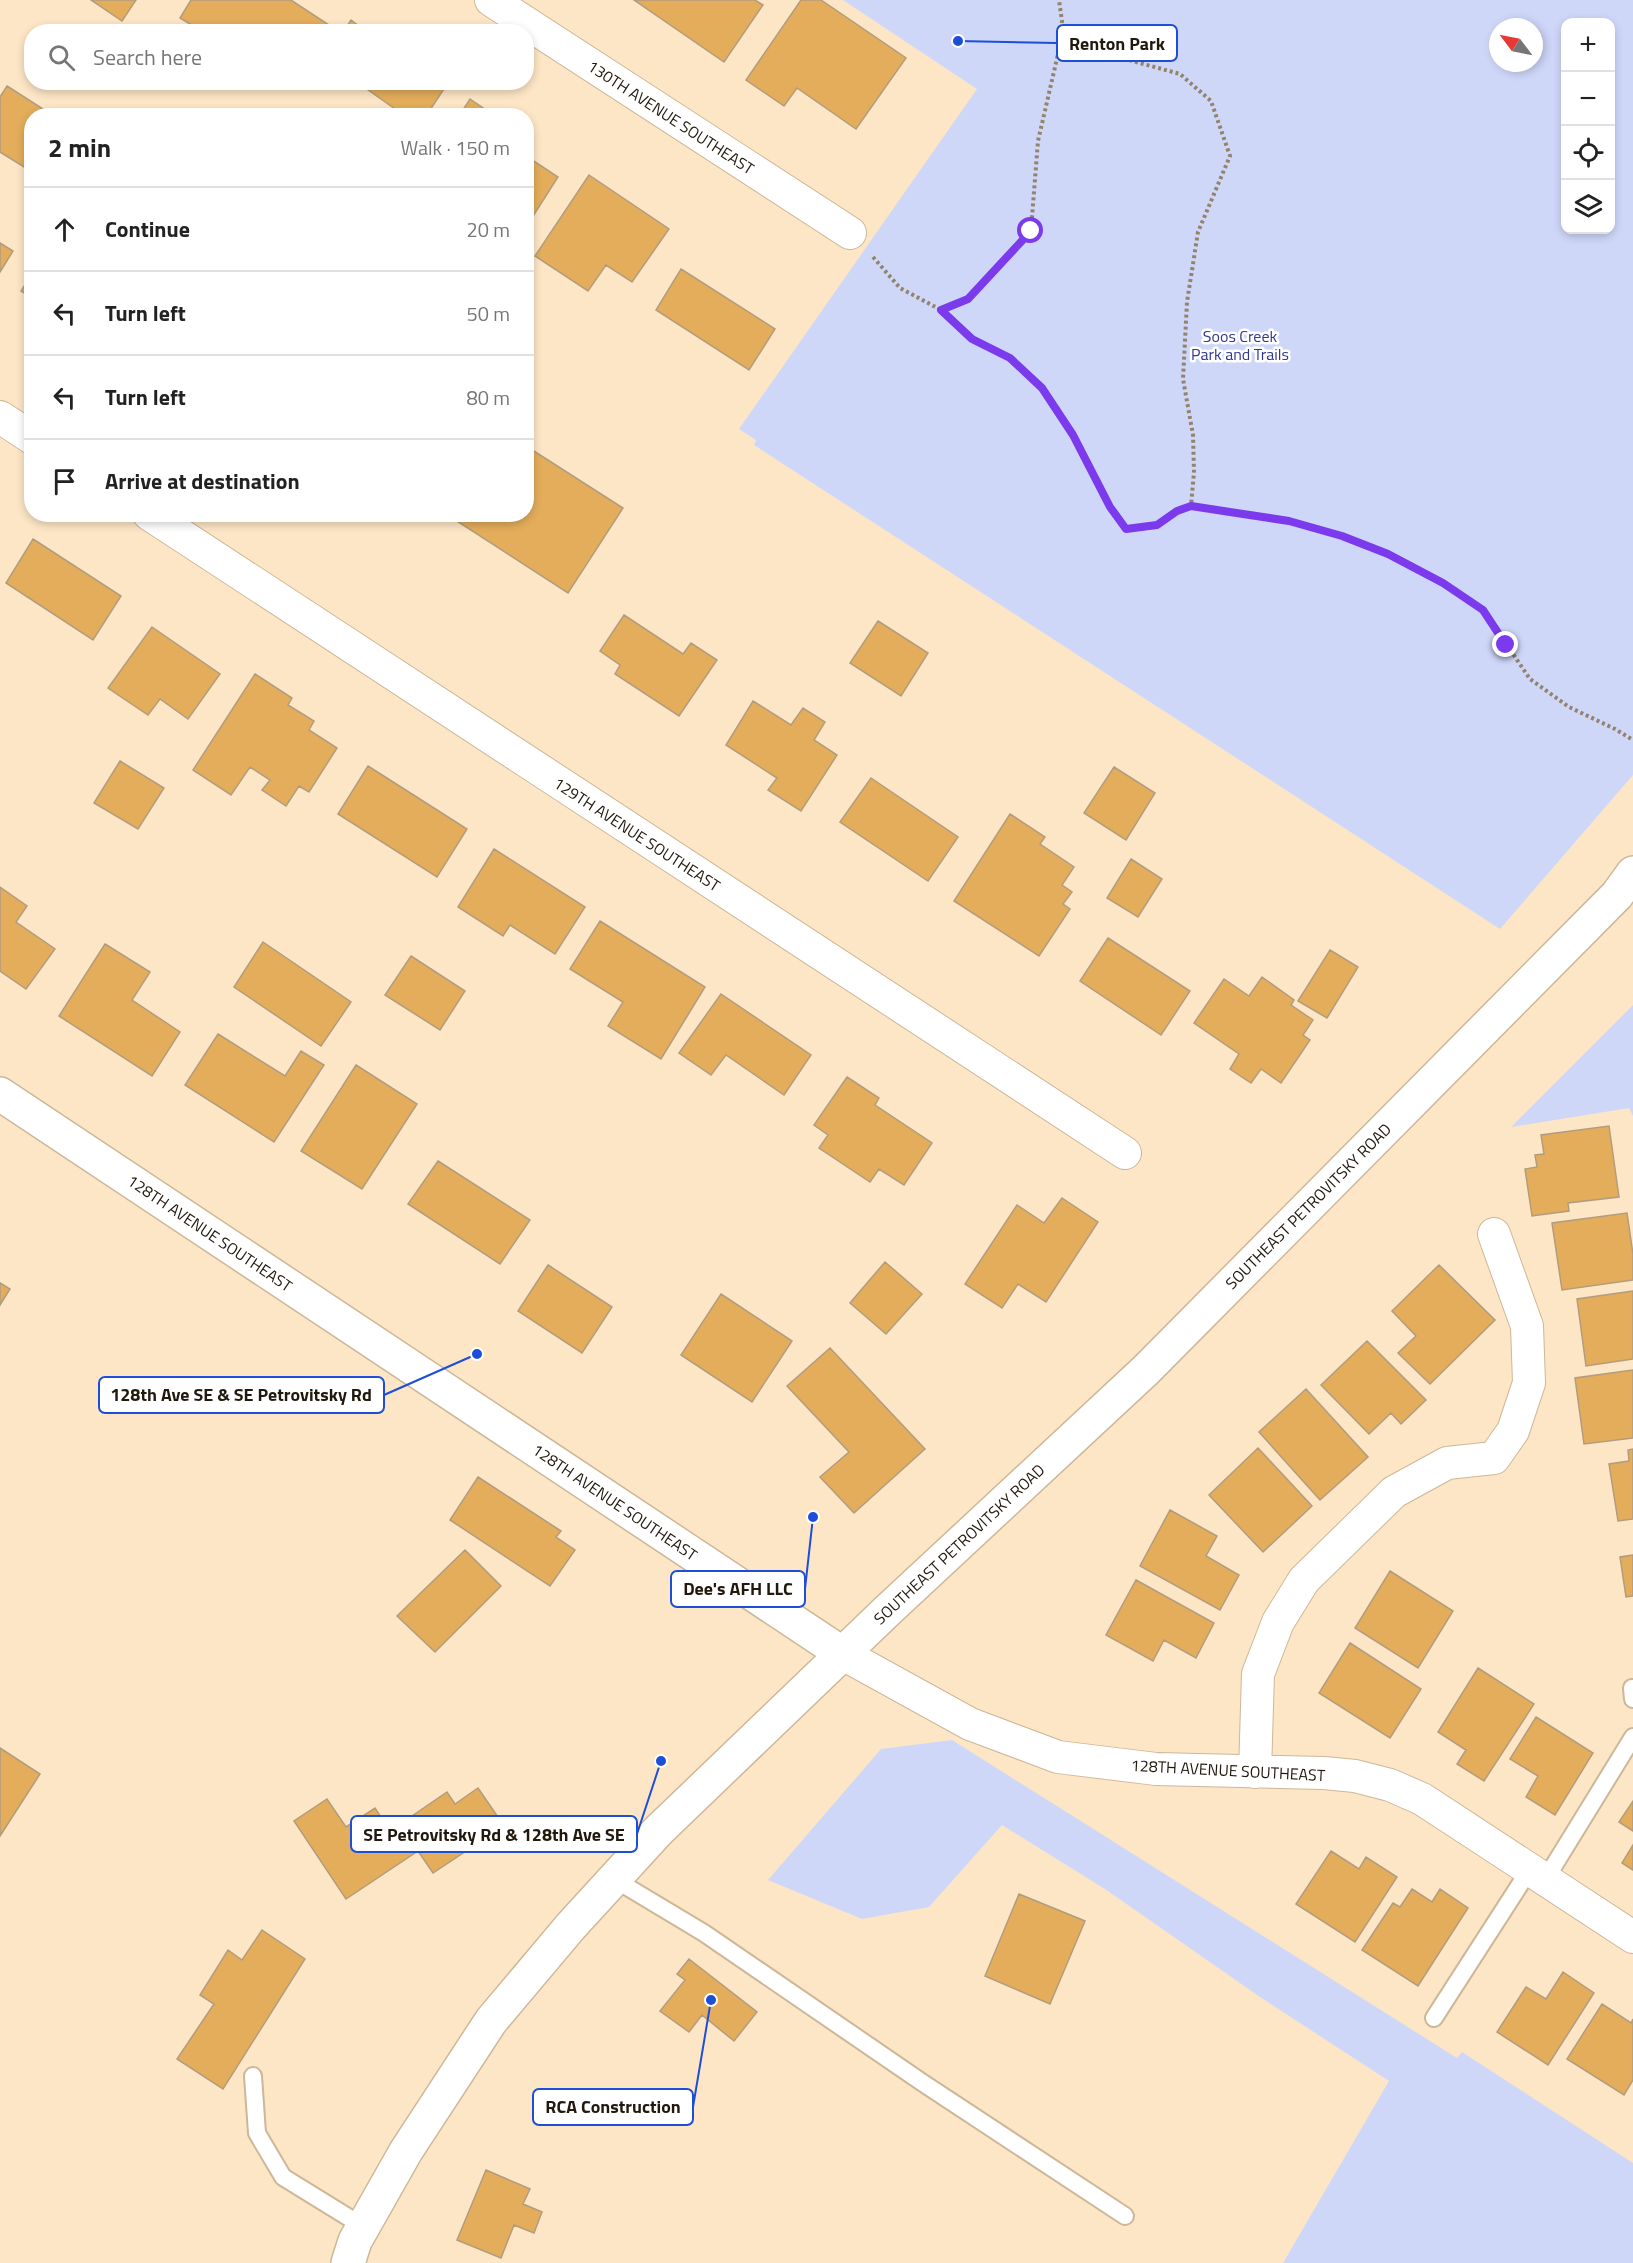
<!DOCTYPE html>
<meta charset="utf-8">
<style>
body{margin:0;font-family:"Titillium Web",sans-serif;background:#f2f2f2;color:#222}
.controls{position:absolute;right:18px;top:18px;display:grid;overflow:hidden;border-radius:12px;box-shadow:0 3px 9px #0003}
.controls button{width:54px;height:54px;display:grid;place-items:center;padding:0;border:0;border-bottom:2px solid #e0e0e0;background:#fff;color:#222;font:30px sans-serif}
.compass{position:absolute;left:1489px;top:18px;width:54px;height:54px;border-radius:50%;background:#fff;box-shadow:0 3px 9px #0003;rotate:302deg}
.stop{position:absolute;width:18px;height:18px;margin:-14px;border:4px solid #7c3aed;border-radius:50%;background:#fff}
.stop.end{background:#7c3aed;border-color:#fff;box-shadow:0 2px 6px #0008}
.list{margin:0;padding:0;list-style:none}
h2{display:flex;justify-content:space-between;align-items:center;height:78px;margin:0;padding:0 24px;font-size:26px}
h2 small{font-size:20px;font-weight:400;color:#767676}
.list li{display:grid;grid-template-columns:39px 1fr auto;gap:18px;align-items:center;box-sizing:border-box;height:84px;padding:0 24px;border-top:2px solid #e0e0e0}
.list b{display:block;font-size:22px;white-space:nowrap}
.list em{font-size:20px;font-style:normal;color:#767676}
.icon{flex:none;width:33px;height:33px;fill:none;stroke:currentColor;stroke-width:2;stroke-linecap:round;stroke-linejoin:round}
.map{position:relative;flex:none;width:1633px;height:2263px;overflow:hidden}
.search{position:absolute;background:#fff;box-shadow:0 3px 9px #0003;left:24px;top:24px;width:510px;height:66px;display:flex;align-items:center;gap:15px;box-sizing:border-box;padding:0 21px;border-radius:24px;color:#767676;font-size:22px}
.panel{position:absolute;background:#fff;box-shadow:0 3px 9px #0003;left:24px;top:108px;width:510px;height:414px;border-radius:24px}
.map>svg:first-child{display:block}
</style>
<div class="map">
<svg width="1633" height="2263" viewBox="0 0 1633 2263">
<rect width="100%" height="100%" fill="#fde6c6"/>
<path fill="#cfd7f9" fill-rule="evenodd" d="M843,0H1633V775L1500,929L754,445L756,440L739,429L977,89ZM1610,22V230H1566V22ZM1498,27H1534V63H1498Z
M1633,1005V1116L1629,1108L1511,1127Z
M952,1740L1457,2058L1462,2052L1633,2163V2263H1283L1389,2081L1260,1997L1105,1889L1002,1825L929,1907L862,1919L768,1880L881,1749Z"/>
<path fill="#e4ad5b" stroke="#b29c7e" stroke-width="1.5" d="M91,0H136L122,21Z
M191,0H291L332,27L329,32H203L180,18Z
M634,0H755L763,5L724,62Z
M801,0H821L906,58L856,129L797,88L784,106L746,80Z
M351,20L367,32H343Z
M357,82H441L446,86L426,116H405Z
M7,86L54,116H32V172L0,152V97Z
M470,99L495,116H459Z
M526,156L558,177L530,221L526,218Z
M589,175L669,229L632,282L606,265L588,291L535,256Z
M0,243L13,251L0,272Z
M681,269L775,329L749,370L656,310Z
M32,274V298L21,291Z
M526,446L623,508L568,593L446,514H526Z
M33,539L121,596L93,640L6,583Z
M624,615L683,654L691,643L717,660L679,716L615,674L620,665L600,651Z
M878,621L928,653L901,696L850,663Z
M152,627L220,674L188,719L160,699L148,715L108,688Z
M255,674L292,698L288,705L314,721L309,730L337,748L309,792L299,786L286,806L262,790L270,780L250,767L231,795L193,770Z
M753,701L791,725L803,708L825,722L814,740L837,755L801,811L768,790L777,778L726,745Z
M120,761L164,788L138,829L94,803Z
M368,766L467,829L437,877L338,814Z
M1114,767L1155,793L1126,840L1084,813Z
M871,778L958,837L928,881L840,822Z
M1010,814L1045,837L1040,844L1074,867L1062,885L1072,892L1063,904L1070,909L1039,956L954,901Z
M494,849L585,907L555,954L510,925L503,936L458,907Z
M1131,859L1162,879L1138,917L1107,898Z
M0,887L27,906L16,922L55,949L26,989L0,971Z
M600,921L705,987L661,1059L608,1026L623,1002L570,969Z
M1108,938L1190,991L1161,1035L1080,981Z
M263,942L351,1002L321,1046L234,987Z
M105,944L150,972L132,1000L180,1032L152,1076L59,1016Z
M1330,950L1358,967L1327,1018L1298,1001Z
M411,956L465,991L440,1030L385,995Z
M1262,977L1294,1000L1291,1005L1313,1020L1303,1035L1310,1040L1281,1083L1261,1069L1251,1083L1230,1069L1239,1054L1194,1023L1224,979L1249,996Z
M721,994L811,1055L784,1095L726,1055L711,1075L679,1053Z
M218,1034L285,1076L301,1051L324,1065L274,1142L185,1085Z
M356,1065L417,1104L362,1189L301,1151Z
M847,1077L879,1098L875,1105L932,1143L904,1185L879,1169L870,1182L819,1148L828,1135L814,1125Z
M1609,1126L1619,1197L1568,1203L1569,1211L1532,1216L1525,1169L1537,1167L1535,1155L1544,1154L1541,1135Z
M438,1161L530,1220L500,1264L408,1204Z
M1062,1198L1098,1222L1046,1302L1018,1284L1002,1308L965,1284L1017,1205L1044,1223Z
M1627,1213L1633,1254V1280L1562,1290L1552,1223Z
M885,1262L922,1294L886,1334L850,1303Z
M548,1265L612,1307L582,1353L518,1311Z
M1439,1265L1495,1320L1430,1384L1398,1353L1416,1336L1392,1311Z
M0,1283L10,1289L0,1305Z
M1633,1291V1359L1586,1366L1577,1299Z
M721,1294L792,1341L752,1402L681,1355Z
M1367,1341L1426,1400L1401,1424L1391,1413L1369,1434L1321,1385Z
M830,1348L925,1449L854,1513L820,1477L849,1452L787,1386Z
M1633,1370V1438L1584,1444L1575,1378Z
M1306,1389L1368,1457L1320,1500L1259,1432Z
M1258,1448L1312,1506L1263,1552L1209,1495Z
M1633,1449V1519L1618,1521L1609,1464L1629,1461L1628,1450Z
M478,1477L561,1531L556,1537L575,1550L550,1586L450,1520Z
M1170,1510L1217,1536L1206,1556L1239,1575L1220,1610L1140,1566Z
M465,1550L501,1586L435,1652L397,1616Z
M1633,1555V1596L1626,1597L1620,1557Z
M1390,1571L1453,1611L1418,1668L1355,1628Z
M1136,1580L1214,1623L1196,1658L1164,1640L1153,1661L1106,1635Z
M1350,1643L1421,1689L1390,1738L1319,1693Z
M1478,1668L1534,1704L1484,1781L1457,1764L1466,1750L1438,1732Z
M1536,1717L1593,1753L1555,1815L1526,1797L1538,1776L1510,1759Z
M0,1748L40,1774L0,1836Z
M478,1788L498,1817L475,1832L481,1841L433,1873L418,1851L346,1899L294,1821L327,1799L346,1827L375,1808L390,1831L447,1792L455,1804Z
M1633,1801V1831L1619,1822Z
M1633,1845V1870L1622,1863Z
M1331,1851L1359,1869L1366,1857L1397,1877L1355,1942L1296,1904Z
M1412,1889L1432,1902L1440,1889L1468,1908L1418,1986L1362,1950L1393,1903L1400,1907Z
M1019,1894L1085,1921L1050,2004L985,1976Z
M262,1930L305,1959L223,2089L177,2059L214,2004L200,1995L228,1950L242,1960Z
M689,1959L757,2012L734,2041L702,2015L689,2032L660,2011L685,1980L677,1974Z
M1563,1972L1594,1993L1548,2065L1497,2032L1526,1987L1546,1999Z
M1602,2004L1631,2023L1633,2019V2080L1624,2095L1567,2059Z
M486,2170L530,2189L523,2204L542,2212L534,2233L514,2225L501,2258L457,2240Z"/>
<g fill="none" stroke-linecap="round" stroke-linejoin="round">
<defs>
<path id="service" d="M1632,1688L1633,1699
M614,1879L704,1933L923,2083L1125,2216
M1545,1880L1633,1737
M1434,2018L1530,1869
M253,2076L257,2133L283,2177L364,2227"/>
<path id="minor" d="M491,0L850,233
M0,417L32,438
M149,514L1125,1153
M843,1654L970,1724L1058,1757L1156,1769L1324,1773L1355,1776L1390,1785L1422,1799L1633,1937
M1255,1772L1258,1674L1278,1622L1304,1580L1394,1492L1447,1463L1494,1458L1513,1431L1529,1383L1527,1326L1494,1234"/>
<path id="tertiary" d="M0,1094L843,1654"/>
<path id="secondary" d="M348,2263L355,2241L406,2151L491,2021L571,1926L658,1831L887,1611L1146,1370L1617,895L1633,873"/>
</defs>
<use href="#service" stroke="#cdb799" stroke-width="20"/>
<use href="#minor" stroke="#cdb799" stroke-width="34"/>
<use href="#tertiary" stroke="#cdb799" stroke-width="36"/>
<use href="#secondary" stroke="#cdb799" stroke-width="36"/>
<path stroke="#93836d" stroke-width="4" stroke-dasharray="3 3" stroke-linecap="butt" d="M1058,54H1107L1180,74L1211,101L1230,156L1198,232L1187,302L1183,379L1193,435L1194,472L1191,506
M873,257L900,288L941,310L968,299L1031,230L1038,141L1058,54L1062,21L1059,0
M941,310L972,339L1010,358L1042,388L1073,435L1110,507L1126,529L1157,525L1177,511L1191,506L1289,521L1343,536L1388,554L1443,583L1483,610L1530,679L1569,707L1615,729L1633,740"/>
<use href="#service" stroke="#fff" stroke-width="16"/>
<use href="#minor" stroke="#fff" stroke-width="32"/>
<use href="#tertiary" stroke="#fff" stroke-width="33"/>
<use href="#secondary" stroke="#fff" stroke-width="33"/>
</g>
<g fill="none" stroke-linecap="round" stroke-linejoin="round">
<path stroke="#7c3aed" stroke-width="8" d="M1031,231L968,299L941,310L972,339L1010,358L1042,388L1073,435L1110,507L1126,529L1157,525L1177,511L1191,506L1289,521L1342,536L1388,554L1443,583L1483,610L1506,645"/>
</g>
<g text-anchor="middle" stroke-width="5" stroke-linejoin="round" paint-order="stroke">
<g font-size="16" fill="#21190d" stroke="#fff">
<text transform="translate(671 117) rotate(33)" y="6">130TH AVENUE SOUTHEAST</text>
<text transform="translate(637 834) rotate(33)" y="6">129TH AVENUE SOUTHEAST</text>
<text transform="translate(1308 1206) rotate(-45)" y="6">SOUTHEAST PETROVITSKY ROAD</text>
<text transform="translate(210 1233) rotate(34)" y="6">128TH AVENUE SOUTHEAST</text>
<text transform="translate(615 1502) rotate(34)" y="6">128TH AVENUE SOUTHEAST</text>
<text transform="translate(959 1544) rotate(-43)" y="6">SOUTHEAST PETROVITSKY ROAD</text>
<text transform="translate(1228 1770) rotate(3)" y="6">128TH AVENUE SOUTHEAST</text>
</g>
<g font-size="16" fill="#323792" stroke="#fff">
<text x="1240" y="342">Soos Creek<tspan x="1240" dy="18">Park and Trails</tspan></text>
</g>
</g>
<path fill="none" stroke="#1d4ed8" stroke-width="2" d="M958 41L1057 43M477 1354L384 1395M813 1517L805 1589M661 1761L637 1834M711 2000L693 2107"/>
<g fill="#1d4ed8" stroke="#fff" stroke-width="2">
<circle cx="958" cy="41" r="6"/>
<circle cx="477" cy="1354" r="6"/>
<circle cx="813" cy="1517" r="6"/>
<circle cx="661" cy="1761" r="6"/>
<circle cx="711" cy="2000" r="6"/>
</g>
<g fill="#fff" stroke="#1d4ed8" stroke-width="2">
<rect x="1057" y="25" width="120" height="36" rx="6"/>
<rect x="99" y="1377" width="285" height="36" rx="6"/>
<rect x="671" y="1571" width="134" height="36" rx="6"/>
<rect x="351" y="1816" width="286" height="36" rx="6"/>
<rect x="533" y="2089" width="160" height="36" rx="6"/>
</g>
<g font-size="18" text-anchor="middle" font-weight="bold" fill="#21190d">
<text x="1117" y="50">Renton Park</text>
<text x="241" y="1401">128th Ave SE &amp; SE Petrovitsky Rd</text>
<text x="738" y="1595">Dee's AFH LLC</text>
<text x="494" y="1841">SE Petrovitsky Rd &amp; 128th Ave SE</text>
<text x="613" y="2113">RCA Construction</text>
</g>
</svg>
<div class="controls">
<button>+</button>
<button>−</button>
<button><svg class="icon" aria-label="locate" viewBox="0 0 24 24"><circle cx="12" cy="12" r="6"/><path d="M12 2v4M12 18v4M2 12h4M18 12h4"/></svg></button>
<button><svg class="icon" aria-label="layers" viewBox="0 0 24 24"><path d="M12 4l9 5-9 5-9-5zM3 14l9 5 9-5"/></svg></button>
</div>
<svg class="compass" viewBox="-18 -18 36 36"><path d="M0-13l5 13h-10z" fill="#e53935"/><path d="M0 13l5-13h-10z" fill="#767676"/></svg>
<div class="stop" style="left:1031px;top:231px"></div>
<div class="stop end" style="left:1506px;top:645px"></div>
<div class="search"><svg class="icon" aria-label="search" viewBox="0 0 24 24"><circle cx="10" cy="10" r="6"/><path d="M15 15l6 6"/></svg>Search here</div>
<section class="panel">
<h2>2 min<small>Walk · 150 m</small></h2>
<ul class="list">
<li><svg class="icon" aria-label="ahead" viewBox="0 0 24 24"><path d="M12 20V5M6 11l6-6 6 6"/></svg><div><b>Continue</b></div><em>20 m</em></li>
<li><svg class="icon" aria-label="left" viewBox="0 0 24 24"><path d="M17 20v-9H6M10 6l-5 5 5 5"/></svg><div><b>Turn left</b></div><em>50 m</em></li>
<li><svg class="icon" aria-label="left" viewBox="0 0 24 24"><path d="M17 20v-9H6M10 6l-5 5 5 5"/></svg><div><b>Turn left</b></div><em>80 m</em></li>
<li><svg class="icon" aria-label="arrive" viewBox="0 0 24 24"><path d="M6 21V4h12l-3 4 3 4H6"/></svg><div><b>Arrive at destination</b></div></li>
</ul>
</section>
</div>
